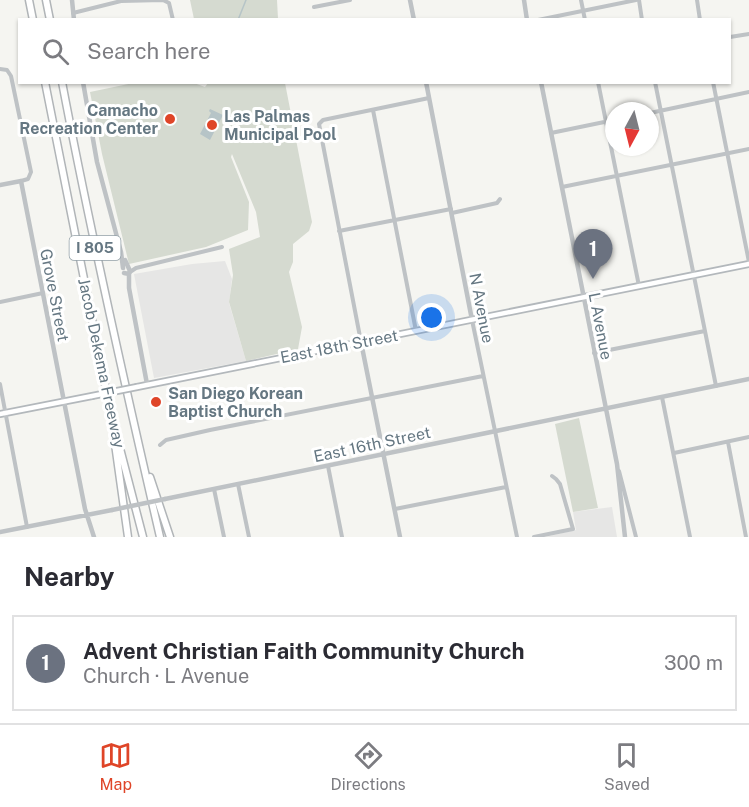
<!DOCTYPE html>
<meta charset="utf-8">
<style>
body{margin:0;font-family:"Public Sans",sans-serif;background:#f7f7f7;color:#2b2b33}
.compass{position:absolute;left:605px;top:102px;width:54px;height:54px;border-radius:50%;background:#fff;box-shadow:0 2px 4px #0004;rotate:187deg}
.you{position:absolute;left:432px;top:318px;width:21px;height:21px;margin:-15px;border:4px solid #fff;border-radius:50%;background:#1a73e8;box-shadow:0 0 0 9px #1a73e833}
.badge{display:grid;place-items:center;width:39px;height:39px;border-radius:50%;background:#df4528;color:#fff;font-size:20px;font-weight:700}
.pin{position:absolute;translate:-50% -50px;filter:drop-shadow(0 2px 3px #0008)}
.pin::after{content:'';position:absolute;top:32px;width:21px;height:18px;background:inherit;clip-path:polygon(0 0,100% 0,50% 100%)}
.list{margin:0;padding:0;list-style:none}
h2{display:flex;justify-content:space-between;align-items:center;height:78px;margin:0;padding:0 24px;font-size:26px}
h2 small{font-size:20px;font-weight:400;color:#7c7c81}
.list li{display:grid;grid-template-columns:39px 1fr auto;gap:18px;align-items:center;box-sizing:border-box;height:96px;margin:0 12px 12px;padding:0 12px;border:2px solid #e1e1e2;border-radius:0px}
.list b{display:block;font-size:22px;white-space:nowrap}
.list p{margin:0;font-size:20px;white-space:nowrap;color:#7c7c81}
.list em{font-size:20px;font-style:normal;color:#7c7c81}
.icon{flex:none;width:33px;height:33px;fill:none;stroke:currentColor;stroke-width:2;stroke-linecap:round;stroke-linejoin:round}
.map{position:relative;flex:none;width:749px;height:537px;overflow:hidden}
.search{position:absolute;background:#fff;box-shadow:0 2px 4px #0004;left:18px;right:18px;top:18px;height:66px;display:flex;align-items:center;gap:15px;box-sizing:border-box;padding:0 21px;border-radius:0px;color:#7c7c81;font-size:22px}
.sheet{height:186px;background:#fff}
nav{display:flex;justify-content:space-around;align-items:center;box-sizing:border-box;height:84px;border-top:2px solid #e1e1e2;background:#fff;font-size:16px;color:#7c7c81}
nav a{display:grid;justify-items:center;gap:3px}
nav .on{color:#df4528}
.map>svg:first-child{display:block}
</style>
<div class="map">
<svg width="749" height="537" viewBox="0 0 749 537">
<rect width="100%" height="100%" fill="#f5f5f1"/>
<path fill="#e6e6e5" d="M225,261L232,279L229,303L246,361L154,378L134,274L192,264Z
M612,507L617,537H545L576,530L573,512Z"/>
<path fill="#d5dad0" d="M190,0H277L278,19H194Z
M138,82L194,83L205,87L208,83H285L312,222L309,231L293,244V262L289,272L302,327L298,349L246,361L229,302L233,275L229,249L260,237L256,212L232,154L231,157L249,202L248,230L206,247L129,264L102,154L90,92Z
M579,418L598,508L573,512L555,424Z"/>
<path fill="#b6c4c7" d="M210,109L223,115L210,140L200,134L211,113L209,111Z"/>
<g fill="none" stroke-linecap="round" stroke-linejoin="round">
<path stroke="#b6c4c7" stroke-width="1.5" d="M238,20L246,0"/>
<defs>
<path id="secondary" d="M137,387L749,264
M0,414L92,396"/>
<path id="motorway" d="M29,0L33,20
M46,0L50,20
M45,82L110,410L143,537
M62,82C91,235 125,386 160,537
M115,444L128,537
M150,477L170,537"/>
</defs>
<use href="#secondary" stroke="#b3b8bc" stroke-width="8"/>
<use href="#motorway" stroke="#b1b5b8" stroke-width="9"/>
<path stroke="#bec2c5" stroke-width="4" d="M581,0L585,20
M639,0L642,20
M697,0L700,20
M314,7L350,0
M73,13L121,1L163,0L169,3L173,20
M538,20L636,0
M730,37L749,34
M0,69L7,70L11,76L31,172L28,179L21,181
M598,82L639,286
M655,82L716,386
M713,82L749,262
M373,110L416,331
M650,113L749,92
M551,133L614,120
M562,187L749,149
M452,213L497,203L500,199
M339,231L451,209
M130,272L136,268L222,247
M0,302L43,293
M472,320L517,537
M361,342L319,124L323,120L429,98
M594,353L705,331
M0,384L27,527
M662,397L690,537
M728,442L746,537
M160,445L166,440L210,430L483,376
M674,453L749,437
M328,466L342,537
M619,471L636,537
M238,484L249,537
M214,489L224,537
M395,509L506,487
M534,537L573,529L560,484L556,479L552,476"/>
<path stroke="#bec2c5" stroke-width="4.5" d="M72,0L74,20
M410,0L414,20
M524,0L527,20
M83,82L97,162L121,252L123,268
M426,82L472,320
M541,82L617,464L625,537
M0,185L21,181L85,509L94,537
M124,273L129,274L130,271L125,260
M129,273V288L147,384
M361,342L400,537
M165,499L749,379
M0,532L112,510"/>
<use href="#secondary" stroke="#fff" stroke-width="4.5"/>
<use href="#motorway" stroke="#fff" stroke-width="6"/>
<defs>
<path id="secondary-bridge" d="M92,396L137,387"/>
</defs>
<use href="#secondary-bridge" stroke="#b3b8bc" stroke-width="8" stroke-linecap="butt"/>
<path stroke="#bec2c5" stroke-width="4.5" d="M112,510L165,499"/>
<use href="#secondary-bridge" stroke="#fff" stroke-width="4.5"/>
</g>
<g fill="#df4528" stroke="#fff" stroke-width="2">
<circle cx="170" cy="119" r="6"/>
<circle cx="212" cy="125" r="6"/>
<circle cx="156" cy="402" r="6"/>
</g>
<g text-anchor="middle" stroke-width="6" stroke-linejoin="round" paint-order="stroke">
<rect fill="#fff" stroke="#93a0a8" stroke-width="1.5" x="69.5" y="236" width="51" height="24" rx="4.5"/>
<g font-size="15" font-weight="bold" fill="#657782">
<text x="95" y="253">I 805</text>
</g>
<g font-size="16" font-weight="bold" fill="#657782" stroke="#fff" text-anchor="start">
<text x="158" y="116" text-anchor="end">Camacho<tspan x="158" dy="18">Recreation Center</tspan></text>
<text x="224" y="122">Las Palmas<tspan x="224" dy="18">Municipal Pool</tspan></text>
<text x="168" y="399">San Diego Korean<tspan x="168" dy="18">Baptist Church</tspan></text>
</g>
<g font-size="16" fill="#657782" stroke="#fff">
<text transform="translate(55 295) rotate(79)" y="6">Grove Street</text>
<text transform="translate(482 308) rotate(79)" y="6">N Avenue</text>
<text transform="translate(601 326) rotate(79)" y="6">L Avenue</text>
<text transform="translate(339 346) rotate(-11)" y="6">East 18th Street</text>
<text transform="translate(102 363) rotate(78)" y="6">Jacob Dekema Freeway</text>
<text transform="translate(372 444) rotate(-12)" y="6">East 16th Street</text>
</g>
</g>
</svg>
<svg class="compass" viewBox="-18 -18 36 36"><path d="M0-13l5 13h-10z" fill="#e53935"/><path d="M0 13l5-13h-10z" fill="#7c7c81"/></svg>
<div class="you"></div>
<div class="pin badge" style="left:593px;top:279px;background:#6b7280">1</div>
<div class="search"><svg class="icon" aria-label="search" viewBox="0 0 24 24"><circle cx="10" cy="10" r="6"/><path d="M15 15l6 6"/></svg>Search here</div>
</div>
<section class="sheet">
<h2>Nearby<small></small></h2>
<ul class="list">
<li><span class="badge" style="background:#6b7280">1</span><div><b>Advent Christian Faith Community Church</b><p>Church · L Avenue</p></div><em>300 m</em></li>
</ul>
</section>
<nav>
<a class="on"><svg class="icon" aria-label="map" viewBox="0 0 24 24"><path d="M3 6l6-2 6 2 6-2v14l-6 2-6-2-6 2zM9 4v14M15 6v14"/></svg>Map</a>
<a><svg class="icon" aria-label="directions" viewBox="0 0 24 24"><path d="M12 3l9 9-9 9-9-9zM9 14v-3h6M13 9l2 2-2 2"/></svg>Directions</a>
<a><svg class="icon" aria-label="saved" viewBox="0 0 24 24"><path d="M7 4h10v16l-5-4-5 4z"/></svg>Saved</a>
</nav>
